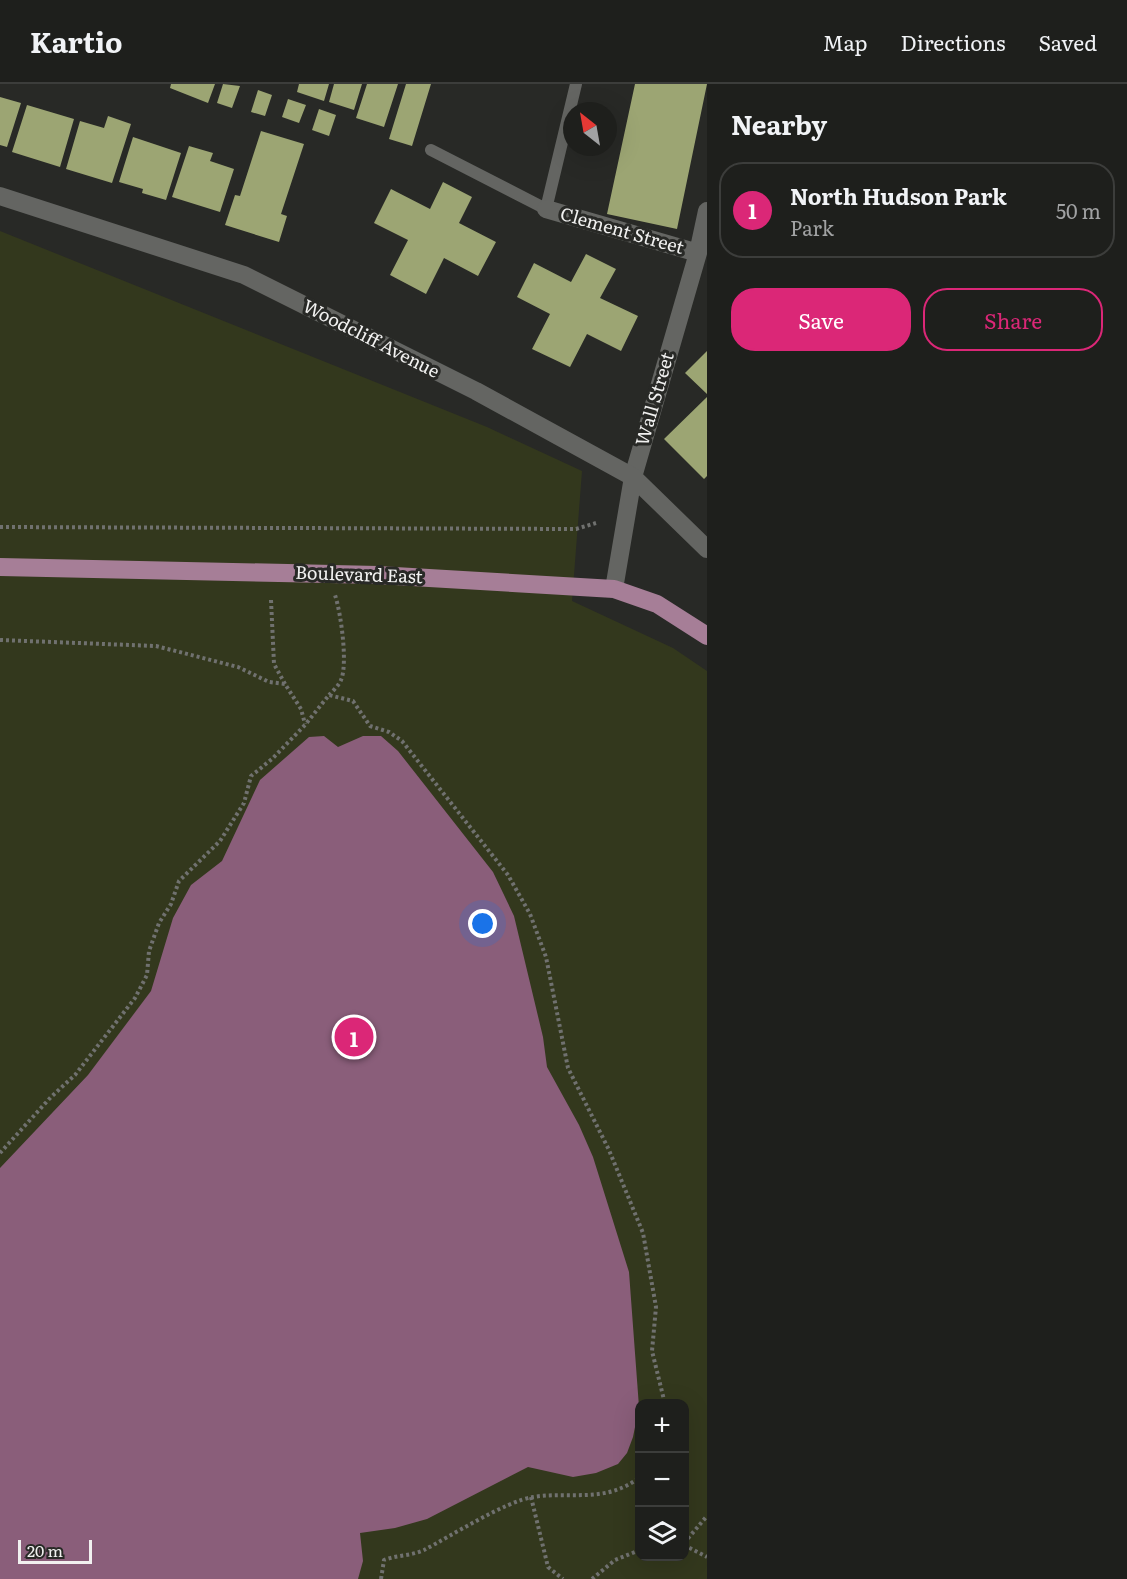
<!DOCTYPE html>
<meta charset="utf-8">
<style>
body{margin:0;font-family:Literata,serif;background:#262725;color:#f1f3f6}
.controls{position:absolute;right:18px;bottom:18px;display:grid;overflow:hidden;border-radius:12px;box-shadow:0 6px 24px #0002}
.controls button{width:54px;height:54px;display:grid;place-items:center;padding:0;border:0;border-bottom:2px solid #3c3d3b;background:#1e1f1c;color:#f1f3f6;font:30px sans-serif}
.compass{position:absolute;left:563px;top:18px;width:54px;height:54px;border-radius:50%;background:#1e1f1c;box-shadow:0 6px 24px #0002;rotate:329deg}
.scale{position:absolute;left:18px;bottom:15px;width:74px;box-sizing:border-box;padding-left:6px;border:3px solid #f1f1f0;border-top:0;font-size:16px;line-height:21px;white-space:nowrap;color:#f1f1f0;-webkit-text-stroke:4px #282926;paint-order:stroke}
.you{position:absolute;left:483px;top:840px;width:21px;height:21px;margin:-15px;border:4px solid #fff;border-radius:50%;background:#1a73e8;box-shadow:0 0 0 9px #1a73e833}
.badge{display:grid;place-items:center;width:39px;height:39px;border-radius:50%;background:#db2777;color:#fff;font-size:20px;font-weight:700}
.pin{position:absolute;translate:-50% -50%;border:3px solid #fff;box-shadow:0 2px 6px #0006}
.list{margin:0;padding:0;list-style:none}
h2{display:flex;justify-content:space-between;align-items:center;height:78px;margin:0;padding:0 24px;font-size:26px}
h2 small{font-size:20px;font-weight:400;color:#a1a2a3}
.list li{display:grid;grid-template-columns:39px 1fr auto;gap:18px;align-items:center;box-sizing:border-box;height:96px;margin:0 12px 12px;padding:0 12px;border:2px solid #3c3d3b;border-radius:24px}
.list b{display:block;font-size:22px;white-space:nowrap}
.list p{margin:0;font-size:20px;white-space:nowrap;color:#a1a2a3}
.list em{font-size:20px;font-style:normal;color:#a1a2a3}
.actions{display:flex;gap:12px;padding:18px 24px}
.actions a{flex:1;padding:14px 0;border:2px solid #db2777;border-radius:24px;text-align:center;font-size:21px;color:#db2777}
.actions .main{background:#db2777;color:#fff}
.icon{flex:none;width:33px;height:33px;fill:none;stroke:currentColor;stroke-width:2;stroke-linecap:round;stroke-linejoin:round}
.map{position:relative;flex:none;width:707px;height:1495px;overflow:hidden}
header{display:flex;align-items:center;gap:36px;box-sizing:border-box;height:84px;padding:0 30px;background:#1e1f1c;border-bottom:2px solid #3c3d3b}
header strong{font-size:28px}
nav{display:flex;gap:33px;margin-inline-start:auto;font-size:21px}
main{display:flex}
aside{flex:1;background:#1e1f1c}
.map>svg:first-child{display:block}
</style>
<header>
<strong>Kartio</strong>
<nav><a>Map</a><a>Directions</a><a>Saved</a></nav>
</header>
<main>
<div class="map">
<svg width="707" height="1495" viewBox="0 0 707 1495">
<rect width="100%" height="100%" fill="#282926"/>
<path fill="#33381d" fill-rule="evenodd" d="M0,147L487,343L582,387L572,517L673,564L707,587V1495H0ZM640,1320H684V1472H640Z"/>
<path fill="#8a5e7a" d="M324,652L338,663L363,652H381L398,667L493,788L514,832L543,953L547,983L579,1041L593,1073L629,1188L639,1323L633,1353L627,1369L618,1380L596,1389L573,1393L528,1383L427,1435L395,1444L360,1449L363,1477L358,1495H0V1084L88,991L151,907L173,834L191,801L222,777L260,696L309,653Z"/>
<path fill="#9ca573" d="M171,0H215L208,19L170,4Z
M223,0L240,2L232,24L217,19Z
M299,0H329L324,17L297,8Z
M334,0H362L354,26L329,18Z
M367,0H398L384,43L356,34Z
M406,0H431L412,62L389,55Z
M635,0H707L677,145L607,130Z
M258,6L272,11L265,32L251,28Z
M0,13L21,19L7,63L0,61Z
M288,15L306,21L299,39L282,33Z
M27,21L74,35L60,83L12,68Z
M319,25L336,31L329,52L312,46Z
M108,32L131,40L112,99L66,85L80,37L104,44Z
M261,47L304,60L281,130L287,132L279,158L225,141L235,111L240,112Z
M133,53L181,69L166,116L142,109L143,105L119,98Z
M189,62L213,69L210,77L234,85L220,128L172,113Z
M443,98L472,113L459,139L496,158L478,192L444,174L426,210L390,191L408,156L374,139L391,105L430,125Z
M586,170L616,185L600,214L638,232L621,267L587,250L570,283L532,265L550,230L517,213L534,179L571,198Z
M707,267V310L685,289Z
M707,313V392L704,395L664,355Z"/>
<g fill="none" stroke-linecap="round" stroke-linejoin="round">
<path stroke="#70716f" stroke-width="4" stroke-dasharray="3 3" stroke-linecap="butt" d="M0,443L576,445L596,439
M271,516L274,580L285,600
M0,556L156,562L238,583L269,598L285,600L301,625L305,640
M329,611C333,607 339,601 341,596C348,580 341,529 335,511
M0,1069L51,1013L75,991L135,914L147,891L149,867L159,839L171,820L179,797L220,757L244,719L251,692L272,675L305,641L329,611L353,617L370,642L389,648L402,657L508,791L530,830L546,873L568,984L609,1066L643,1149L656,1223L652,1267L665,1320
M531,1413L548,1483L563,1495
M684,1459L707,1432
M684,1461L707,1473
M381,1495L384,1476C397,1471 411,1472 424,1466C451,1452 506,1417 533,1413C571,1407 606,1420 640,1393
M592,1495L615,1476L640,1466"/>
<path stroke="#646562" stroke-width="12" d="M431,66L546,125L576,0"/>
<path stroke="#646562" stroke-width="18" d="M546,125L698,169
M633,393L698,169L707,127"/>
<path stroke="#646562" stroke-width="18" d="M0,112L244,191L476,307L633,393L707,465
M614,505L633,393"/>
<path stroke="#a67e97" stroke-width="18" d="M0,483L378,491L614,505L657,520L707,552"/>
</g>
<g text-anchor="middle" stroke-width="6" stroke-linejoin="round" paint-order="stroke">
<g font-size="18" fill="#f1f1f0" stroke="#282926">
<text transform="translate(622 147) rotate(16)" y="6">Clement Street</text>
<text transform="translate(371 255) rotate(27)" y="6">Woodcliff Avenue</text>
<text transform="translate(655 315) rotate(-74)" y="6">Wall Street</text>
<text transform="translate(359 491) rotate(2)" y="6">Boulevard East</text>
</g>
</g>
</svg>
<div class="controls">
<button>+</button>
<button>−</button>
<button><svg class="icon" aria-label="layers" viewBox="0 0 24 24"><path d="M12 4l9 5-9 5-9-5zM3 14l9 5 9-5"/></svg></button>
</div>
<svg class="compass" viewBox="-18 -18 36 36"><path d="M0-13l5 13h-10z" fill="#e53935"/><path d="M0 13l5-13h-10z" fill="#a1a2a3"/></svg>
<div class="scale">20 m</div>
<div class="you"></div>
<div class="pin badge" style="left:354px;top:953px">1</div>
</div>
<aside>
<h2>Nearby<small></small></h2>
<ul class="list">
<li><span class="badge">1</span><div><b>North Hudson Park</b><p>Park</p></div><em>50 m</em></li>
</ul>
<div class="actions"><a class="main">Save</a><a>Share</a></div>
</aside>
</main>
